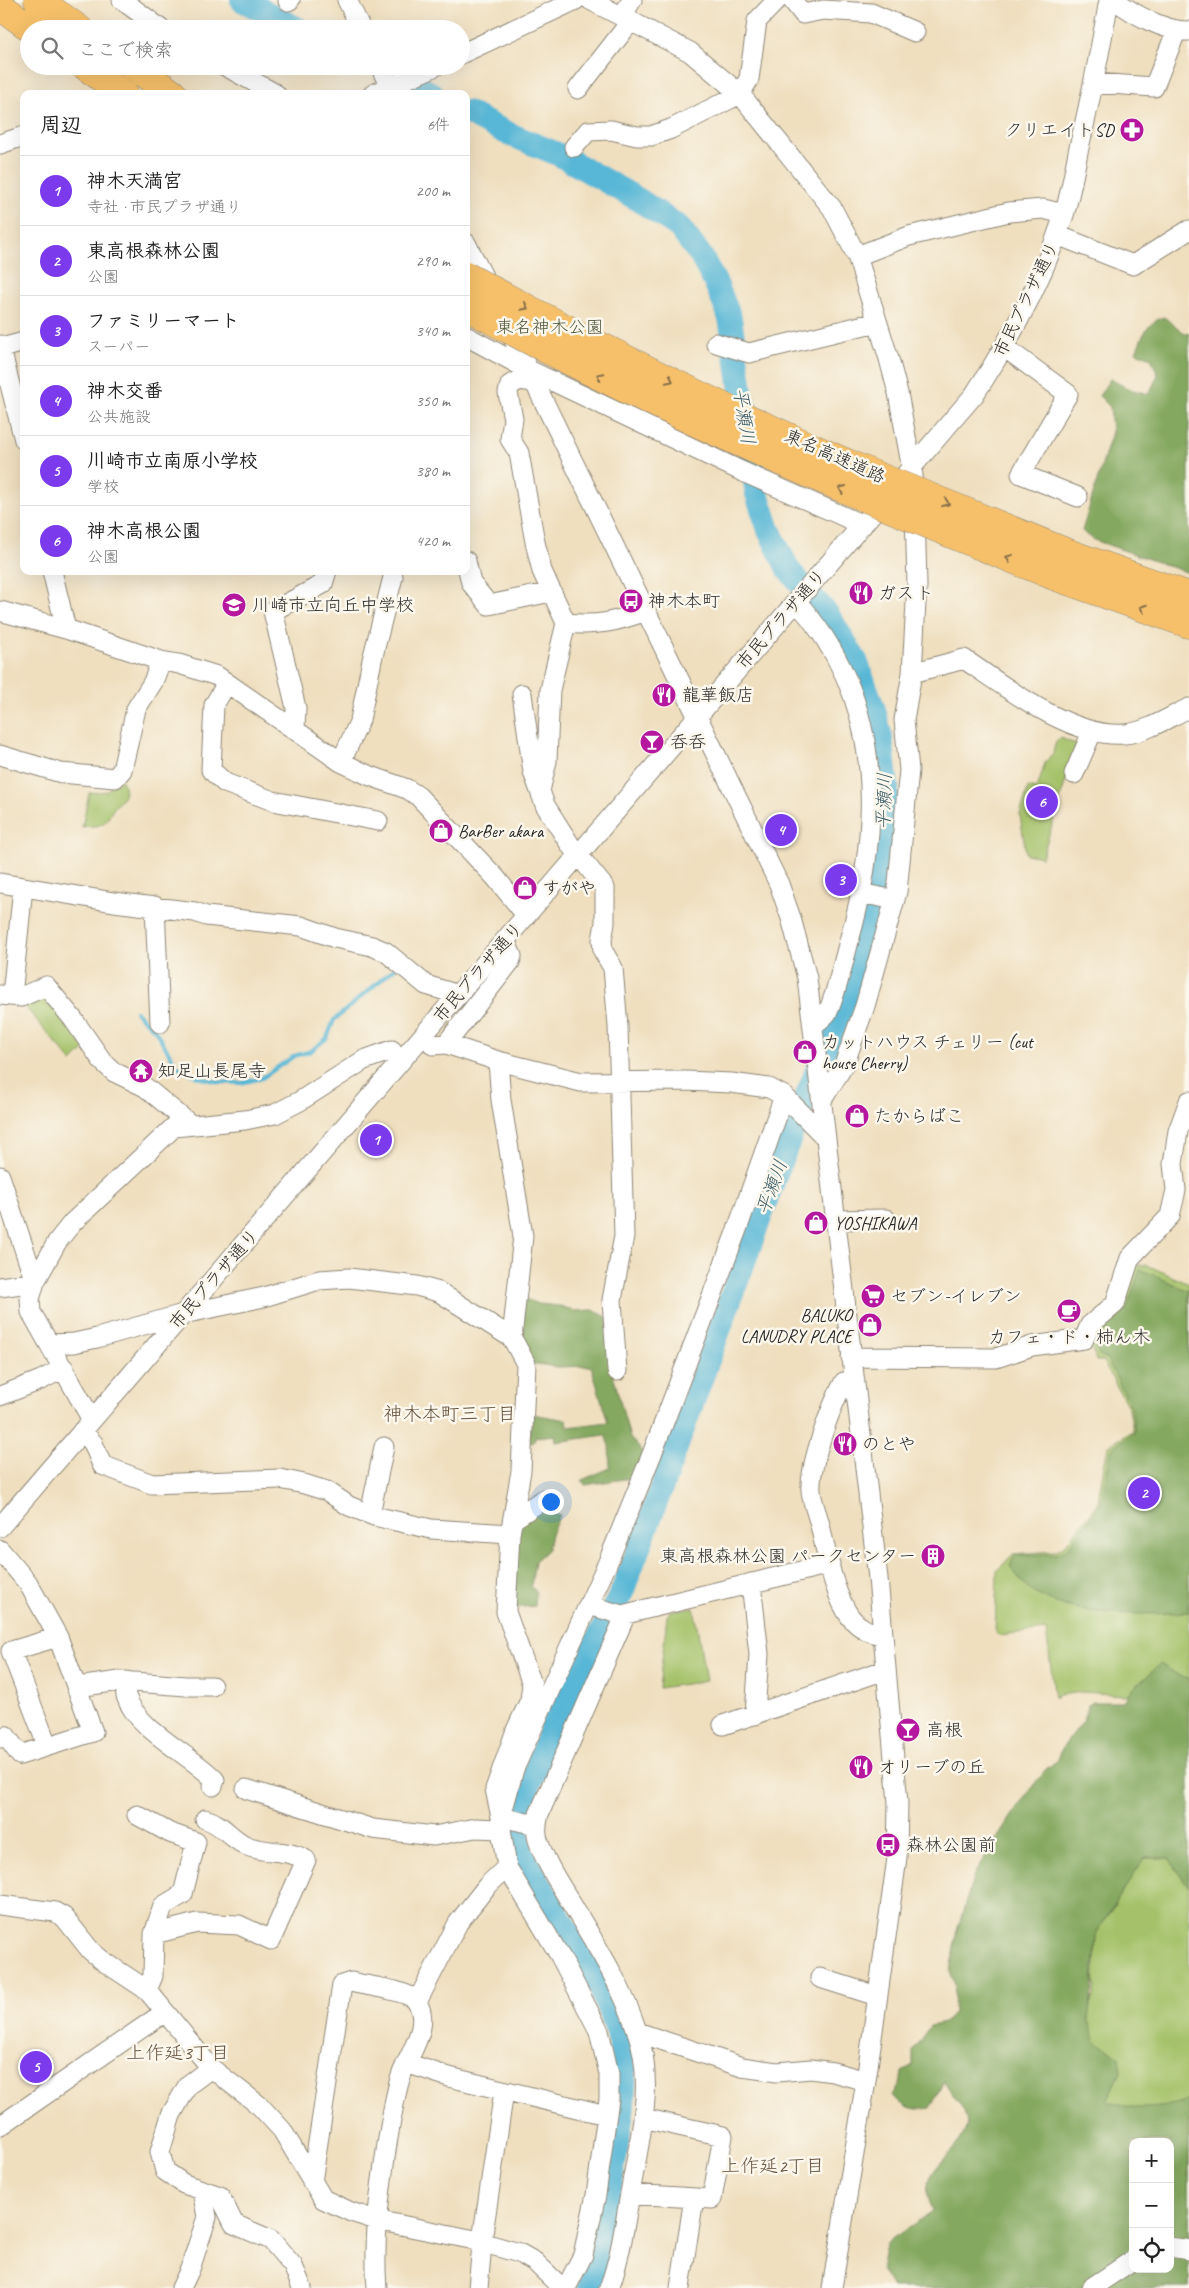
<!DOCTYPE html>
<html lang="ja">
<meta charset="utf-8">
<style>
body{margin:0;font-family:Caveat,"Klee One",sans-serif;background:#f2f2f2;color:#222}
.controls{position:absolute;right:15px;bottom:15px;display:grid;overflow:hidden;border-radius:10px;box-shadow:0 5px 20px #0002}
.controls button{width:45px;height:45px;display:grid;place-items:center;padding:0;border:0;border-bottom:1px solid #e0e0e0;background:#fff;color:#222;font:25px sans-serif}
.you{position:absolute;left:550px;top:1501px;width:18px;height:18px;margin:-12px;border:4px solid #fff;border-radius:50%;background:#1a73e8;box-shadow:0 0 0 8px #1a73e833}
.badge{display:grid;place-items:center;width:32px;height:32px;border-radius:50%;background:#7c3aed;color:#fff;font-size:16px;font-weight:700}
.pin{position:absolute;translate:-50% -50%;border:2px solid #fff;box-shadow:0 1px 5px #0006}
.list{margin:0;padding:0;list-style:none}
h2{display:flex;justify-content:space-between;align-items:center;height:65px;margin:0;padding:0 20px;font-size:21px}
h2 small{font-size:16px;font-weight:400;color:#767676}
.list li{display:grid;grid-template-columns:32px 1fr auto;gap:15px;align-items:center;box-sizing:border-box;height:70px;padding:0 20px;border-top:1px solid #e0e0e0}
.list b{display:block;font-size:19px;white-space:nowrap}
.list p{margin:0;font-size:16px;white-space:nowrap;color:#767676}
.list em{font-size:16px;font-style:normal;color:#767676}
.icon{flex:none;width:28px;height:28px;fill:none;stroke:currentColor;stroke-width:2;stroke-linecap:round;stroke-linejoin:round}
.map{position:relative;flex:none;width:1189px;height:2288px;overflow:hidden}
.search{position:absolute;background:#fff;box-shadow:0 5px 20px #0002;left:20px;top:20px;width:450px;height:55px;display:flex;align-items:center;gap:12px;box-sizing:border-box;padding:0 18px;border-radius:28px;color:#767676;font-size:19px}
.panel{position:absolute;background:#fff;box-shadow:0 5px 20px #0002;left:20px;top:90px;width:450px;height:485px;border-radius:10px}
.map>svg:first-child{display:block}
</style>
<div class="map">
<svg width="1189" height="2288" viewBox="0 0 1189 2288">
<rect width="100%" height="100%" fill="#fbf7ec"/>
<filter id="ink" filterUnits="userSpaceOnUse"><feTurbulence type="fractalNoise" baseFrequency=".02" numOctaves="2"/><feDisplacementMap in="SourceGraphic" scale="10" xChannelSelector="R" yChannelSelector="G"/><feConvolveMatrix kernelMatrix="1 2 1 2 8 2 1 2 1" color-interpolation-filters="sRGB"/></filter>
<filter id="wash" filterUnits="userSpaceOnUse"><feTurbulence type="fractalNoise" baseFrequency=".0096" numOctaves="4" result="noise"/><feDisplacementMap in="SourceGraphic" scale="20" xChannelSelector="R" yChannelSelector="G"/><feGaussianBlur stdDeviation="1.12" result="paint"/><feColorMatrix in="noise" values="0 0 0 0 0 0 0 0 0 0 0 0 0 0 0 0 0 1.4 0 .05"/><feComposite in="paint" operator="in"/></filter>
<g filter="url(#wash)">
<rect width="100%" height="100%" fill="#efdfbf"/>
<path fill="#a5c26a" stroke="#68764a" d="M1061,738L1077,745L1042,857L1026,854L1020,815L1028,787L1037,789L1045,763L1053,753L1056,741Z
M122,780C130,800 119,798 112,811C109,816 107,821 102,824C95,827 88,826 82,827L89,793L107,791L111,786Z
M37,995L49,998L85,1049L72,1062L26,1008L25,1001Z
M1134,1265H1147L1189,1284V1683L1124,1695L1083,1692L1059,1695L1055,1699L1046,1630L999,1635L995,1633L997,1571L1013,1554L1055,1551L1064,1546L1097,1505L1108,1446L1133,1431L1129,1409L1103,1361H1096L1090,1339Z
M694,1607L706,1681L659,1688L667,1616L670,1611Z
M1144,1858H1169L1189,1887V2288L1170,2142H1133L1098,2112L1084,2018L1094,1995L1096,1934Z"/>
<path fill="#84a85e" stroke="#586a44" fill-rule="evenodd" d="M1164,317L1183,332L1189,334V573L1094,540L1082,531L1112,432L1110,407L1099,396L1110,379L1129,389L1149,394L1158,375L1151,358L1136,352C1142,337 1147,322 1164,317Z
M1140,1269L1189,1291V1612C1145,1615 1062,1619 1027,1587C1021,1581 1015,1573 1010,1566L1015,1555L1056,1554L1066,1550L1100,1505L1112,1448L1135,1432L1131,1407L1107,1359L1099,1356L1094,1339L1126,1311Z
M523,1298L539,1304L560,1306L575,1311L593,1310L607,1317L610,1363L630,1438L647,1456L637,1479H624L585,1485L582,1480L610,1468L609,1445L605,1435L556,1442L555,1435L536,1437L533,1443L528,1442L533,1414L567,1420L568,1427L608,1422L591,1366L557,1367L530,1363L521,1344Z
M539,1506L544,1512L560,1515L551,1534L548,1549L535,1561L531,1586L536,1592L535,1606L511,1608L516,1525Z
M1160,1664L1183,1678L1189,1679V1887L1169,1858H1144L1096,1934L1093,1985L1088,2020L1096,2042L1109,2049L1119,2057L1121,2072L1107,2102C1139,2110 1157,2110 1189,2100V2288H892L881,2270L886,2245L890,2240L933,2211C930,2203 926,2194 928,2185C931,2162 972,2143 966,2117C963,2104 949,2093 944,2081L930,2108C915,2111 902,2108 893,2095L900,2085L902,2072L913,2066V2050L930,2026L944,2023L954,2012L955,1985L950,1972L956,1934L975,1872L1025,1796L1046,1769L1058,1760L1062,1748L1083,1721L1088,1705L1093,1702H1123L1131,1691ZM1133,2142H1170V2269H1133Z"/>
<g fill="none" stroke-linecap="round" stroke-linejoin="round">
<path stroke="#58b7d6" stroke-width="4" d="M136,1012L155,1030L177,1066L198,1077L219,1082L241,1083L262,1078L294,1056L311,1051L327,1038L334,1020L395,968"/>
<path stroke="#58b7d6" stroke-width="24" d="M242,0L298,29
M423,89L432,94
M466,112L509,134L560,155L639,200L679,227L701,256L717,286L730,318L757,494L769,530L788,569L828,615L856,661L874,710L881,738L887,788L885,834L877,889L854,979L781,1160L664,1481L622,1592L554,1722L522,1803L517,1830L522,1853L599,1985L618,2033L625,2071L623,2106L599,2259L589,2288"/>
</g>
</g>
<g filter="url(#ink)">
<g fill="none" stroke-linecap="round" stroke-linejoin="round">
<defs>
<path id="minor" d="M122,0L161,29
M347,0L361,29
M590,0L690,52L740,94L832,208L857,256L889,359L898,393L913,475
M792,0L803,14L823,10L871,13L915,32
M1115,0C1133,14 1166,32 1189,31
M288,1L290,0
M622,16L632,0
M461,54L576,0
M225,66L276,94
M380,66L393,94
M1094,83L1154,87L1176,32
M578,89L631,21
M373,94L436,66
M0,144L24,136
M574,147L588,131L611,130L637,136H651L671,129L740,94L749,79L757,21L777,0
M1057,235L1133,265L1189,230
M466,243L490,290
M857,256L909,236L1009,212L1043,209L1064,214
M507,326L779,884L791,918L807,978L878,1578L898,1803L897,1858L866,2081L832,2288
M466,336L527,369L743,472L863,525
M716,343L749,353L877,322
M0,345L24,440
M1004,347L1068,394L1021,474L1078,497
M2,348L24,342
M533,382L520,380L510,385L508,393L513,419L510,439L519,453L535,542L542,571L566,623C599,626 615,622 646,611
M466,561L471,583L489,605L551,592
M52,571L66,629
M796,601C884,698 883,821 849,941C845,956 834,1002 827,1013C823,1018 817,1022 813,1026
M0,611L66,629L161,661L179,664L217,676L341,762L368,775L407,789L418,796L495,877L526,915
M566,623L550,690L547,761L540,791L545,805L571,846L605,888V923L602,940L603,951L613,968L618,1026L624,1236L612,1300L617,1371
M912,673L964,659C1005,687 1073,739 1125,734C1147,732 1169,717 1189,708
M227,683L214,705L211,770L225,783L273,801L378,821
M522,694L533,772L540,791
M295,730L296,708L273,611L323,584L327,571
M0,755L61,773L115,778L122,770L136,709L153,682L161,661
M341,762L360,720L372,660L393,577L392,571
M1074,774L1092,732
M0,883L114,902L195,912L206,916L301,926L335,938L372,946L386,952L426,985L459,995
M860,893L895,900
M155,906L160,1023
M0,995L21,997L46,986L73,1019L103,1062L114,1072L145,1087L190,1124
M12,996L23,887
M446,1044L510,962L512,956L505,940
M433,1045L446,1044L498,1061L581,1082L685,1081L731,1083L769,1088L784,1096L826,1138
M498,1061L501,1100L523,1236L512,1338L526,1364L521,1471L510,1534L506,1612L532,1684L530,1700L516,1730L495,1789L501,1817L536,1825
M822,1100L844,1065L865,1006L897,892L909,770L904,720L912,673L917,585L915,510
M0,1176L35,1282L30,1299L31,1312L92,1420
M836,1220L886,1219
M0,1287L35,1282L57,1242L72,1223L174,1127L245,1120L275,1114L300,1101L364,1060L392,1050
M50,1344L74,1343L97,1338L183,1314L264,1297L319,1280L349,1278L417,1286L439,1292L512,1338
M851,1357L996,1358L1032,1346L1084,1339L1090,1325L1115,1304L1130,1258L1170,1216L1176,1190L1173,1164L1178,1131L1189,1101
M854,1381L844,1382C831,1406 809,1465 811,1491C812,1501 816,1511 819,1521C826,1549 833,1595 851,1618C860,1629 870,1632 883,1636
M0,1396L41,1380L64,1368
M82,1431L93,1443L102,1465L152,1484L280,1479L304,1484L327,1491L349,1506L374,1516L431,1529L510,1534
M370,1514L384,1447
M514,1519L544,1499
M0,1527L974,395C1011,339 1043,279 1064,215C1070,195 1074,173 1078,152C1090,102 1100,51 1109,0
M0,1550L28,1583L58,1637L93,1732L20,1755L6,1736L0,1738
M751,1583L759,1654L755,1715
M587,1607L592,1606L622,1615L830,1564
M127,1681C127,1686 125,1692 126,1696C137,1730 190,1754 215,1780L213,1786
M77,1687L120,1681L186,1686H212
M723,1725L885,1670
M47,1745L11,1651L58,1637
M246,1789L373,1829L434,1836L475,1828L501,1829
M137,1815L170,1833L196,1842L183,1894L163,1906L154,1934L153,1976L147,1990
M0,1905L55,1912L64,1917L91,1951L103,1961L147,1990L211,2068L260,2106L282,2130L323,2199L351,2212L376,2220L470,2239L519,2253L535,2262L562,2288
M154,1934L197,1923L239,1925L271,1940L306,1860C286,1848 262,1854 245,1845C230,1838 223,1824 205,1819
M820,1978L877,1996
M417,2002L458,1923L487,1886L507,1867
M637,2032L742,2067L777,2072L811,2069L833,2072L866,2081
M406,2063L449,2077L606,2115
M211,2068L188,2085L171,2115L160,2152L165,2171L184,2184L220,2196L234,2224L271,2240L293,2266L302,2288
M0,2126L165,2012
M312,2182L342,1985L351,1982C366,1986 408,1990 416,2001C433,2024 408,2055 401,2076C394,2097 391,2122 387,2144C380,2192 373,2239 377,2288
M630,2194L712,2199L723,2136L643,2118
M1170,2247L1189,2250
M181,2288L190,2269L207,2217L202,2190
M478,2288L483,2234L504,2091
M566,2288L583,2255L596,2195L609,2099V2074L599,2031L560,1956L507,1867L501,1829V1817L514,1769L608,1562L652,1454L738,1227L784,1096
M609,2288C621,2256 625,2222 631,2188C640,2137 655,2082 637,2031C622,1985 596,1945 571,1903C559,1883 545,1862 538,1840C535,1831 537,1822 539,1814L626,1614
M680,2288L694,2198
M1091,2288L1133,2260"/>
<path id="highway" d="M38,0L79,29
M0,6L32,29
M85,66L124,94
M133,66L173,94
M1068,553L1189,596
M1054,576L1189,624"/>
</defs>
<use href="#minor" stroke="#8d8575" stroke-width="21"/>
<use href="#highway" stroke="#8d8575" stroke-width="29"/>
<use href="#minor" stroke="#fff" stroke-width="19"/>
<use href="#highway" stroke="#f6c06b" stroke-width="28"/>
<defs>
<path id="highway-bridge" d="M466,276C597,346 731,414 868,472C934,499 1001,526 1068,553
M466,306C655,411 854,495 1054,576"/>
</defs>
<use href="#highway-bridge" stroke="#8d8575" stroke-width="29" stroke-linecap="butt"/>
<use href="#highway-bridge" stroke="#f6c06b" stroke-width="28"/>
</g>
<defs><path id="oneway-chevron" d="M-2-3.5L2.5 0L-2 3.5" fill="none" stroke-width="1.6" stroke-linecap="round" stroke-linejoin="round" transform="scale(1.25)"/></defs>
<g stroke="#866e48">
<use href="#oneway-chevron" transform="translate(525 307) rotate(28)"/>
<use href="#oneway-chevron" transform="translate(600 376) rotate(-153)"/>
<use href="#oneway-chevron" transform="translate(670 380) rotate(26)"/>
<use href="#oneway-chevron" transform="translate(842 489) rotate(-156)"/>
<use href="#oneway-chevron" transform="translate(946 503) rotate(22)"/>
<use href="#oneway-chevron" transform="translate(1009 558) rotate(-158)"/>
<use href="#oneway-chevron" transform="translate(1143 608) rotate(-160)"/>
</g>
</g>
<defs>
<symbol id="pharmacy-disc" viewBox="-11 -11 22 22"><circle r="9.5" fill="#b5179e" stroke="#fbf7ec"/><path d="M-2-6h4v4h4v4h-4v4h-4v-4h-4v-4h4Z" fill="#fff"/></symbol>
<symbol id="restaurant-disc" viewBox="-11 -11 22 22"><circle r="9.5" fill="#b5179e" stroke="#fbf7ec"/><path d="M-5-6h1v4h1v-4h1v4h1v-4h1v5L-1.5 .5V6h-2V.5L-5-1ZM5-6V6H3V1.5H1.5Q1.5-4 5-6Z" fill="#fff"/></symbol>
<symbol id="bus-disc" viewBox="-11 -11 22 22"><circle r="9.5" fill="#b5179e" stroke="#fbf7ec"/><path d="M-5-6H5V4H4V6H2V4H-2V6H-4V4H-5ZM-3.5-4V0h7V-4ZM-3.5 1.2v1.5H-2V1.2ZM2 1.2v1.5H3.5V1.2Z" fill="#fff"/></symbol>
<symbol id="school-disc" viewBox="-11 -11 22 22"><circle r="9.5" fill="#b5179e" stroke="#fbf7ec"/><path d="M0-5L7-2L0 1L-7-2ZM-4 1L0 2.5L4 1V4Q0 6-4 4Z" fill="#fff"/></symbol>
<symbol id="bar-disc" viewBox="-11 -11 22 22"><circle r="9.5" fill="#b5179e" stroke="#fbf7ec"/><path d="M-6-5H6L.8 .8V4.5H3.5V6h-7V4.5H-.8V.8Z" fill="#fff"/></symbol>
<symbol id="shop-disc" viewBox="-11 -11 22 22"><circle r="9.5" fill="#b5179e" stroke="#fbf7ec"/><path d="M-5-2.5h2.3a2.7 3.5 0 0 1 5.4 0H5L5.5 6h-11ZM-1.5-2.5h3a1.5 2.3 0 0 0-3 0Z" fill="#fff"/></symbol>
<symbol id="temple-disc" viewBox="-11 -11 22 22"><circle r="9.5" fill="#b5179e" stroke="#fbf7ec"/><path d="M0-6L5-2H3V0L6.5 2.5H4V6H1.5V3h-3V6H-4V2.5H-6.5L-3 0V-2H-5Z" fill="#fff"/></symbol>
<symbol id="supermarket-disc" viewBox="-11 -11 22 22"><circle r="9.5" fill="#b5179e" stroke="#fbf7ec"/><path d="M-6-5.5h2.5l.6 2H6L4.5 2H-2.5L-4.4-4H-6ZM-1.5 3.2a1.3 1.3 0 1 0 .1 0ZM3 3.2a1.3 1.3 0 1 0 .1 0Z" fill="#fff"/></symbol>
<symbol id="cafe-disc" viewBox="-11 -11 22 22"><circle r="9.5" fill="#b5179e" stroke="#fbf7ec"/><path d="M-5.5-4.5H6V0H3Q3 3.5 0 3.5H-2.5Q-5.5 3.5-5.5 0ZM3-3.2v2h1.7v-2ZM-6 4.5H4V6H-6Z" fill="#fff"/></symbol>
<symbol id="building-disc" viewBox="-11 -11 22 22"><circle r="9.5" fill="#b5179e" stroke="#fbf7ec"/><path d="M-4-6H4V6H1V3H-1V6H-4ZM-2.5-4.3h1.7v1.8h-1.7ZM.8-4.3h1.7v1.8H.8ZM-2.5-1h1.7V.8h-1.7ZM.8-1h1.7V.8H.8Z" fill="#fff"/></symbol>
</defs>
<g fill-rule="evenodd">
<use href="#pharmacy-disc" x="1118" y="116" width="28" height="28"/>
<use href="#restaurant-disc" x="847" y="579" width="28" height="28"/>
<use href="#bus-disc" x="617" y="587" width="28" height="28"/>
<use href="#school-disc" x="220" y="591" width="28" height="28"/>
<use href="#restaurant-disc" x="650" y="681" width="28" height="28"/>
<use href="#bar-disc" x="638" y="728" width="28" height="28"/>
<use href="#shop-disc" x="427" y="817" width="28" height="28"/>
<use href="#shop-disc" x="511" y="874" width="28" height="28"/>
<use href="#shop-disc" x="791" y="1038" width="28" height="28"/>
<use href="#temple-disc" x="127" y="1057" width="28" height="28"/>
<use href="#shop-disc" x="843" y="1102" width="28" height="28"/>
<use href="#shop-disc" x="802" y="1209" width="28" height="28"/>
<use href="#supermarket-disc" x="859" y="1282" width="28" height="28"/>
<use href="#cafe-disc" x="1055" y="1297" width="28" height="28"/>
<use href="#shop-disc" x="856" y="1311" width="28" height="28"/>
<use href="#restaurant-disc" x="831" y="1430" width="28" height="28"/>
<use href="#building-disc" x="919" y="1542" width="28" height="28"/>
<use href="#bar-disc" x="894" y="1716" width="28" height="28"/>
<use href="#restaurant-disc" x="847" y="1753" width="28" height="28"/>
<use href="#bus-disc" x="874" y="1831" width="28" height="28"/>
</g>
<g text-anchor="middle" stroke-width="5" stroke-linejoin="round" paint-order="stroke">
<g font-size="18" fill="#2b2b2b" stroke="#fbf7ec" text-anchor="start">
<text x="1114" y="136" text-anchor="end">クリエイトSD</text>
<text x="878" y="599">ガスト</text>
<text x="648" y="607">神木本町</text>
<text x="252" y="611">川崎市立向丘中学校</text>
<text x="682" y="701">龍華飯店</text>
<text x="670" y="748">呑呑</text>
<text x="458" y="837">BarBer akara</text>
<text x="542" y="894">すがや</text>
<text x="822" y="1048">カットハウス チェリー (cut<tspan x="822" dy="21">house Cherry)</tspan></text>
<text x="158" y="1077">知足山長尾寺</text>
<text x="874" y="1122">たからばこ</text>
<text x="834" y="1229">YOSHIKAWA</text>
<text x="890" y="1302">セブン-イレブン</text>
<text x="852" y="1321" text-anchor="end">BALUKO<tspan x="852" dy="21">LANUDRY PLACE</tspan></text>
<text x="1069" y="1343" text-anchor="middle">カフェ・ド・柿ん木</text>
<text x="862" y="1450">のとや</text>
<text x="916" y="1562" text-anchor="end">東高根森林公園 パークセンター</text>
<text x="926" y="1736">高根</text>
<text x="878" y="1773">オリーブの丘</text>
<text x="906" y="1851">森林公園前</text>
</g>
<g font-size="18" fill="#2b2b2b" stroke="#fbf7ec">
<text transform="translate(1026 299) rotate(-64)" y="6">市民プラザ通り</text>
<text transform="translate(835 456) rotate(24)" y="6">東名高速道路</text>
<text transform="translate(781 619) rotate(-49)" y="6">市民プラザ通り</text>
<text transform="translate(478 972) rotate(-49)" y="6">市民プラザ通り</text>
<text transform="translate(214 1279) rotate(-49)" y="6">市民プラザ通り</text>
</g>
<g font-size="18" fill="#50583e" stroke="#fbf7ec">
<text x="550" y="333">東名神木公園</text>
</g>
<g font-size="19" font-style="italic" fill="#3b5c67" stroke="#fbf7ec">
<text transform="translate(745 416) rotate(81)" y="7">平瀬川</text>
<text transform="translate(883 801) rotate(-88)" y="7">平瀬川</text>
<text transform="translate(771 1187) rotate(-70)" y="7">平瀬川</text>
</g>
<g font-size="19" fill="#66533f" stroke="#fbf7ec">
<text x="450" y="1420">神木本町三丁目</text>
<text x="178" y="2059">上作延3丁目</text>
<text x="773" y="2172">上作延2丁目</text>
</g>
</g>
</svg>
<div class="controls">
<button>+</button>
<button>−</button>
<button><svg class="icon" aria-label="locate" viewBox="0 0 24 24"><circle cx="12" cy="12" r="6"/><path d="M12 2v4M12 18v4M2 12h4M18 12h4"/></svg></button>
</div>
<div class="you"></div>
<div class="pin badge" style="left:376px;top:1140px">1</div>
<div class="pin badge" style="left:1144px;top:1493px">2</div>
<div class="pin badge" style="left:841px;top:880px">3</div>
<div class="pin badge" style="left:781px;top:830px">4</div>
<div class="pin badge" style="left:36px;top:2067px">5</div>
<div class="pin badge" style="left:1042px;top:802px">6</div>
<div class="search"><svg class="icon" aria-label="search" viewBox="0 0 24 24"><circle cx="10" cy="10" r="6"/><path d="M15 15l6 6"/></svg>ここで検索</div>
<section class="panel">
<h2>周辺<small>6件</small></h2>
<ul class="list">
<li><span class="badge">1</span><div><b>神木天満宮</b><p>寺社 · 市民プラザ通り</p></div><em>200 m</em></li>
<li><span class="badge">2</span><div><b>東高根森林公園</b><p>公園</p></div><em>290 m</em></li>
<li><span class="badge">3</span><div><b>ファミリーマート</b><p>スーパー</p></div><em>340 m</em></li>
<li><span class="badge">4</span><div><b>神木交番</b><p>公共施設</p></div><em>350 m</em></li>
<li><span class="badge">5</span><div><b>川崎市立南原小学校</b><p>学校</p></div><em>380 m</em></li>
<li><span class="badge">6</span><div><b>神木高根公園</b><p>公園</p></div><em>420 m</em></li>
</ul>
</section>
</div>
